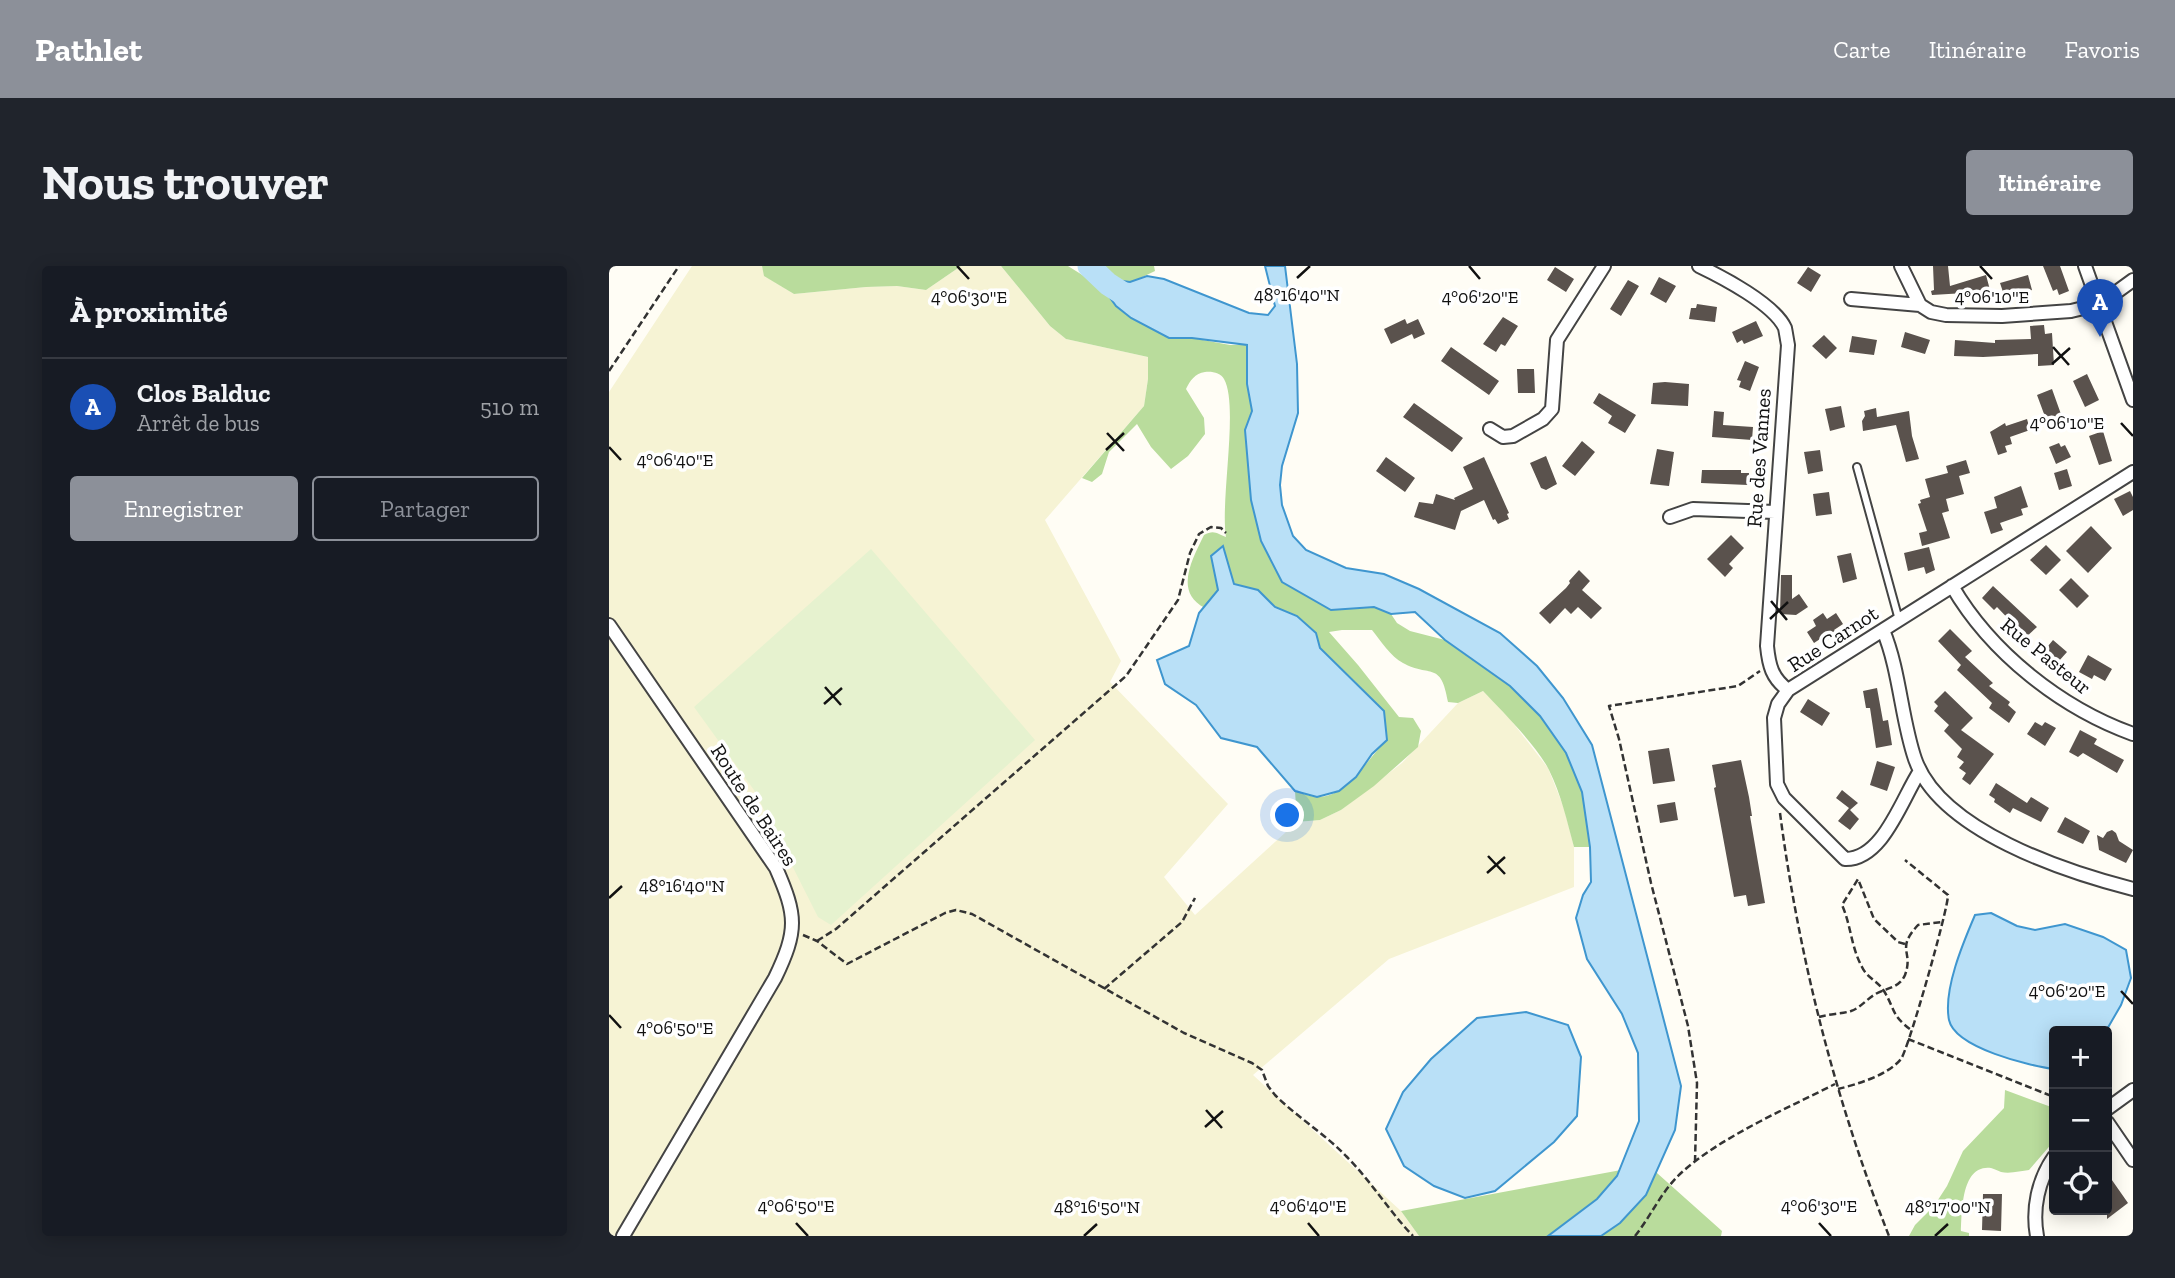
<!DOCTYPE html>
<html lang="fr">
<meta charset="utf-8">
<style>
body{margin:0;font-family:"Zilla Slab",serif;background:#20242c;color:#f1f3f6}
.controls{position:absolute;right:21px;bottom:21px;display:grid;overflow:hidden;border-radius:7px;box-shadow:0 4px 18px #0003}
.controls button{width:63px;height:63px;display:grid;place-items:center;padding:0;border:0;border-bottom:2px solid #363941;background:#171b24;color:#f1f3f6;font:35px sans-serif}
.you{position:absolute;left:679px;top:550px;width:24px;height:24px;margin:-18px;border:5px solid #fff;border-radius:50%;background:#1a73e8;box-shadow:0 0 0 10px #1a73e833}
.badge{display:grid;place-items:center;width:46px;height:46px;border-radius:50%;background:#8c9099;color:#fff;font-size:23px;font-weight:700}
.pin{position:absolute;translate:-50% -58px;filter:drop-shadow(0 2px 4px #0008)}
.pin::after{content:'';position:absolute;top:37px;width:24px;height:21px;background:inherit;clip-path:polygon(0 0,100% 0,50% 100%)}
.list{margin:0;padding:0;list-style:none}
h2{display:flex;justify-content:space-between;align-items:center;height:91px;margin:0;padding:0 28px;font-size:30px}
h2 small{font-size:23px;font-weight:400;color:#9ea1a6}
.list li{display:grid;grid-template-columns:46px 1fr auto;gap:21px;align-items:center;box-sizing:border-box;height:98px;padding:0 28px;border-top:2px solid #363941}
.list b{display:block;font-size:26px;white-space:nowrap}
.list p{margin:0;font-size:23px;white-space:nowrap;color:#9ea1a6}
.list em{font-size:23px;font-style:normal;color:#9ea1a6}
.actions{display:flex;gap:14px;padding:21px 28px}
.actions a{flex:1;padding:16px 0;border:2px solid #8c9099;border-radius:7px;text-align:center;font-size:24px;color:#8c9099}
.actions .main{background:#8c9099;color:#fff}
.icon{flex:none;width:38px;height:38px;fill:none;stroke:currentColor;stroke-width:2;stroke-linecap:round;stroke-linejoin:round}
.map{position:relative;flex:none;width:1524px;height:970px;overflow:hidden;border-radius:7px}
header{display:flex;align-items:center;gap:42px;box-sizing:border-box;height:98px;padding:0 35px;background:#8c9099;color:#fff}
header strong{font-size:33px}
nav{display:flex;gap:38px;margin-inline-start:auto;font-size:24px}
.intro{display:flex;align-items:center;justify-content:space-between;box-sizing:border-box;height:168px;padding:0 42px}
h1{margin:0;font-size:49px}
.button{padding:18px 32px;border-radius:7px;background:#8c9099;color:#fff;font-size:24px;font-weight:700}
main{display:flex;gap:42px;padding:0 42px}
aside{flex:1;background:#171b24;border-radius:7px;box-shadow:0 4px 18px #0003}
.map>svg:first-child{display:block}
</style>
<header>
<strong>Pathlet</strong>
<nav><a>Carte</a><a>Itinéraire</a><a>Favoris</a></nav>
</header>
<div class="intro"><h1>Nous trouver</h1><a class="button">Itinéraire</a></div>
<main>
<aside>
<h2>À proximité<small></small></h2>
<ul class="list">
<li><span class="badge" style="background:#1a4fb4">A</span><div><b>Clos Balduc</b><p>Arrêt de bus</p></div><em>510 m</em></li>
</ul>
<div class="actions"><a class="main">Enregistrer</a><a>Partager</a></div>
</aside>
<div class="map">
<svg width="1524" height="970" viewBox="0 0 1524 970">
<rect width="100%" height="100%" fill="#fffdf5"/>
<path fill="#f6f3d4" d="M83,0H153L156,10L185,28L257,21L288,20L317,24L352,0H392L441,60L457,73L539,91V113L535,140L436,254L512,395L501,416L619,538L555,611L586,649L688,556L711,554L732,544L793,497L849,437L874,425L901,453L939,502L955,542L965,581V621L780,693L644,809L792,945L810,970H0V126Z"/>
<path fill="#b9dc9c" d="M153,0H352L317,24L288,20L257,21L185,28L155,10Z
M392,0H459L494,22L507,40L522,52L560,72H583L621,79H638V118L643,145L636,165L673,316L722,344L765,341L782,348L788,357L801,365L836,374L901,420L931,450L957,487L973,526L981,581H965C958,555 952,528 940,504C928,480 893,445 874,425L849,437L839,436C832,394 821,412 794,397C782,391 771,374 763,364H733L720,366L749,399L790,451L804,452L812,465L809,481L765,520L732,544L711,554L688,556L686,525C692,527 700,530 707,531C740,532 757,493 778,474L775,445L710,382L707,367L688,351L666,341L649,324L625,318L614,281L607,311L609,324L596,342C564,326 584,292 595,269C605,263 609,268 617,271C611,234 630,140 615,113C612,107 603,105 596,106C586,107 581,115 577,123L595,152L596,168L579,190L562,203L542,181L528,158L500,186L493,208L483,216L473,212L535,140L539,113V91L457,73L441,60Z
M486,0H545L546,5L523,16L506,14L501,7Z
M1396,824L1445,842V875L1420,904C1412,905 1401,908 1392,906C1389,905 1386,903 1382,902C1352,898 1353,946 1352,965L1360,967V970H1300L1306,959L1325,940L1338,920L1354,885L1395,842Z
M1039,899L1113,965L1112,970H810L792,945Z"/>
<path fill="#e6f2cf" d="M262,283L426,474L222,659L209,651L145,524L85,441Z"/>
<path fill="#b9e0f7" stroke="#3f96cf" stroke-width="2" d="M656,0H676L688,98L689,147L673,200L671,219L673,239L684,270L697,284L737,302L775,308L810,323L891,367L928,400L954,432L983,479L1072,820L1066,864L1037,929L1011,957L992,970H939L988,933L1008,910L1030,855L1029,787L1013,748L978,693L967,652L974,629L982,616L981,581L973,526L957,487L931,450L901,420L836,374L806,346L782,348L765,341L722,344L673,316L652,275L642,234L636,164L643,145L638,118V79L583,72H560L522,52L507,40L494,22L506,14L521,16L538,10L555,13L640,47L659,49L666,40Z
M614,280L625,318L649,324L666,341L688,350L707,367L711,382L775,445L778,474L763,488L747,511L730,525L708,531L686,525L648,481L612,472L587,439L556,418L548,394L580,380L590,347L609,324L602,290Z
M1382,647L1408,660L1426,664L1456,658L1494,671L1517,684L1522,712L1512,739L1497,765H1445V803C1421,800 1346,782 1340,754C1334,724 1354,677 1366,649Z
M917,746L959,759L972,791L968,850L945,876L886,925L856,932L825,920L795,900L777,863L794,826L822,793L868,752Z"/>
<g fill="none" stroke-linecap="round" stroke-linejoin="round">
<path stroke="#b9e0f7" stroke-width="23" d="M480,0L499,18L524,34"/>
</g>
<path fill="#5a524d" d="M1324,0H1339L1341,20L1377,9L1381,24L1357,31L1356,27L1323,29L1322,25L1325,24Z
M1434,0H1451L1460,25L1450,29L1448,23L1444,25Z
M946,1L965,13L957,26L938,14Z
M1199,1L1212,9L1202,26L1188,17Z
M1419,9L1423,24L1396,32L1391,17Z
M1050,11L1067,20L1057,37L1041,28Z
M1019,14L1030,20L1012,50L1001,43Z
M1088,38L1108,41L1106,56L1080,53L1082,42H1087Z
M894,51L909,60L896,80L892,78L887,86L874,78Z
M796,53L798,58L809,53L816,68L805,73L803,68L782,78L775,63Z
M1147,55L1154,70L1135,78L1133,74L1128,77L1123,66Z
M1435,59L1436,68L1443,67L1445,99L1429,100V88L1374,91L1345,90L1346,74L1386,77V74L1422,73L1421,60Z
M1296,66L1321,74L1316,88L1292,81Z
M1215,69L1228,82L1217,93L1203,80Z
M1243,70L1268,74L1265,89L1240,86Z
M842,81L890,115L880,129L832,95Z
M1136,95L1150,101L1141,125L1130,121L1132,115L1128,114Z
M908,103H925L926,127H909Z
M1478,108L1490,134L1476,141L1464,115Z
M1056,116L1080,118L1079,140L1042,138L1044,117Z
M1443,123L1453,151L1438,156L1428,129Z
M990,127L1027,149L1016,167L999,157L1003,150L984,137Z
M805,137L854,172L843,186L794,151Z
M1232,140L1236,161L1221,165L1216,143Z
M1267,142L1268,151L1300,145L1303,170L1310,193L1297,196L1287,159L1254,165L1253,155L1256,150L1255,145Z
M1105,145L1115,146L1114,159L1144,161L1143,174L1103,171Z
M1418,153L1421,164L1401,171L1403,178L1396,180L1398,186L1389,189L1381,166L1396,157L1397,160Z
M1494,165L1503,195L1490,199L1480,170Z
M973,175L986,186L966,210L953,200Z
M1450,177L1452,181L1456,179L1462,191L1447,198L1440,181Z
M1048,183L1065,186L1060,220L1041,218Z
M1211,184L1214,205L1199,208L1195,186Z
M937,190L948,218L937,224L932,222L921,197Z
M777,191L806,212L796,226L767,205Z
M875,191L900,247L898,248L900,253L889,258L886,253L884,254L875,234L852,245L846,264L805,251L810,236L824,238L827,228L846,234L845,232L864,223L854,201Z
M1357,194L1361,207L1350,210L1355,228L1337,233L1340,245L1333,247L1341,272L1313,280L1310,267L1318,265L1309,238L1312,237L1311,234L1321,231L1316,213L1339,207L1337,200Z
M1458,203L1463,220L1450,224L1445,207Z
M1093,204H1132V207H1140L1139,219L1092,217Z
M1412,220L1419,241L1412,243L1414,249L1391,257L1394,264L1382,268L1375,246L1388,242L1385,231Z
M1521,225L1524,231V244L1514,250L1505,233Z
M1220,226L1223,248L1207,250L1204,228Z
M1482,260L1503,282L1479,307L1457,285Z
M1122,269L1135,282L1120,298L1124,302L1116,311L1098,293Z
M1437,279L1452,294L1437,309L1421,294Z
M1320,281L1326,304L1317,308L1315,301L1299,305L1295,287Z
M1242,287L1248,313L1234,317L1228,290Z
M970,304L981,315L973,324L993,342L982,353L969,341L962,348L956,342L941,358L930,347L957,322L961,317L960,315Z
M1172,309H1183V333L1190,328L1199,341L1187,349L1171,348Z
M1462,312L1480,330L1468,342L1450,324Z
M1384,320L1428,361L1415,373L1407,365L1409,363L1388,341L1385,344L1373,332Z
M1214,347L1218,353L1227,347L1234,358L1225,364L1228,368L1217,375L1214,371L1205,377L1198,366L1207,360L1204,354Z
M1341,363L1363,385L1356,391L1384,417L1380,420L1401,436L1399,439L1407,446L1400,457L1380,442L1383,437L1348,404L1352,399L1329,375Z
M1444,374L1458,386L1449,396L1435,385Z
M1479,389L1503,403L1496,415L1485,409L1483,413L1470,406Z
M1268,422L1274,455L1279,454L1283,479L1267,482L1261,442H1257L1254,425Z
M1336,425L1364,452L1352,464L1385,488L1361,519L1353,513L1357,507L1350,502L1355,496L1348,491L1353,483L1335,465L1340,459L1325,445L1329,440L1325,436Z
M1199,433L1221,447L1213,460L1191,446Z
M1426,456L1433,460L1436,456L1447,462L1436,480L1418,468Z
M1471,464L1488,473L1485,478L1515,494L1508,507L1474,487L1469,491L1460,486Z
M1060,482L1066,515L1044,518L1039,485Z
M1132,494L1140,531L1143,550H1141L1156,637L1139,640L1137,629L1125,631L1105,522L1107,521L1103,499Z
M1268,495L1286,501L1278,525L1261,519Z
M1387,517L1418,537L1422,531L1440,542L1432,556L1404,542L1401,547L1385,536L1386,533L1380,529Z
M1233,524L1249,537L1241,544L1250,553L1241,564L1229,555L1240,542L1227,532Z
M1066,536L1069,554L1051,557L1048,539Z
M1456,551L1481,565L1474,578L1448,566Z
M1503,564L1507,567L1510,575L1524,584L1517,597L1490,584L1488,569L1494,572L1498,566Z
M1498,907L1519,937L1498,953Z
M1374,928H1393L1392,965L1373,964Z"/>
<g fill="none" stroke-linecap="round" stroke-linejoin="round">
<defs>
<path id="lane" d="M1248,201L1290,354"/>
<path id="street" d="M1090,0C1113,11 1165,38 1176,62C1177,67 1178,74 1179,79L1158,380C1160,400 1163,412 1179,424
M1292,0L1311,39
M1476,0L1524,134
M1242,33L1311,39L1322,46L1337,49L1393,50L1462,45L1491,38L1524,14
M881,163L894,171L904,170L934,153L943,143L948,74L995,0
M1061,251L1084,243L1166,246
M1343,320C1382,387 1452,442 1524,468
M0,359L167,602C188,650 189,664 166,712L14,970
M1274,364C1291,405 1292,452 1306,493C1331,565 1457,606 1524,623
M1311,505C1293,532 1274,594 1236,593L1175,532L1168,518L1165,452L1169,438L1179,424L1524,206
M1498,843L1524,824
M1498,856L1524,894
M1428,970C1423,943 1429,914 1445,891"/>
</defs>
<use href="#lane" stroke="#444" stroke-width="10"/>
<use href="#street" stroke="#444" stroke-width="16"/>
<path stroke="#333" stroke-width="2.5" stroke-dasharray="7 3.5" stroke-linecap="butt" d="M0,105L70,0
M1171,547C1190,692 1226,833 1280,970
M194,669L208,675L238,698L336,647L347,644L363,648L575,767L643,797L653,804L659,820L666,829C688,851 716,868 737,890C762,915 780,945 804,970
M208,675L227,663L517,410L569,334L581,287L590,268L602,261L612,262L617,267
M1296,678L1289,676L1265,653L1249,613L1233,639C1242,659 1242,681 1253,701C1258,712 1269,715 1275,725C1286,743 1282,749 1302,764
M495,723L566,662L573,656L586,632
M1210,751C1220,748 1232,748 1242,745C1251,742 1257,734 1265,729C1275,722 1290,723 1296,709C1305,685 1286,684 1309,659L1333,656
M1299,773L1445,831
M1229,823C1249,818 1279,809 1292,793C1299,784 1339,644 1339,629L1296,594
M1086,896L1088,817L1079,760L1042,617L1010,473L1000,440L1129,420L1151,405
M1026,970C1042,950 1052,926 1071,908C1111,871 1177,843 1226,818"/>
<use href="#lane" stroke="#fff" stroke-width="6"/>
<use href="#street" stroke="#fff" stroke-width="12"/>
</g>
<path fill="none" stroke="#111" stroke-width="2.5" d="M348,0L360,13M860,0L871,13M1371,0L1383,13M688,12L701,0M1444,81L1460,99M1443,98L1461,82M1512,157L1524,170M498,167L515,185M0,181L12,194M497,184L515,167M1162,335L1178,354M1161,353L1179,336M216,421L232,439M215,438L233,422M879,590L896,608M878,607L896,591M0,632L13,620M1512,725L1524,738M0,749L12,762M597,844L613,862M596,861L614,845M187,957L199,970M699,957L710,970M1210,957L1222,970M475,970L488,958M1326,970L1339,958"/>
<g text-anchor="middle" stroke-width="7" stroke-linejoin="round" paint-order="stroke">
<g font-size="21" fill="#111" stroke="#fff">
<text transform="translate(1150 192) rotate(-86)" y="7">Rue des Vannes</text>
<text transform="translate(1224 373) rotate(-33)" y="7">Rue Carnot</text>
<text transform="translate(1437 390) rotate(39)" y="7">Rue Pasteur</text>
<text transform="translate(145 539) rotate(57)" y="7">Route de Baires</text>
</g>
</g>
<g font-size="18" text-anchor="middle" fill="#111" stroke="#fff" stroke-width="7" stroke-linejoin="round" paint-order="stroke">
<text x="688" y="35">48°16'40"N</text>
<text x="360" y="37">4°06'30"E</text>
<text x="871" y="37">4°06'20"E</text>
<text x="1383" y="37">4°06'10"E</text>
<text x="1458" y="163">4°06'10"E</text>
<text x="66" y="200">4°06'40"E</text>
<text x="73" y="626">48°16'40"N</text>
<text x="1458" y="731">4°06'20"E</text>
<text x="66" y="768">4°06'50"E</text>
<text x="187" y="946">4°06'50"E</text>
<text x="699" y="946">4°06'40"E</text>
<text x="1210" y="946">4°06'30"E</text>
<text x="488" y="947">48°16'50"N</text>
<text x="1339" y="947">48°17'00"N</text>
</g>
</svg>
<div class="controls">
<button>+</button>
<button>−</button>
<button><svg class="icon" aria-label="locate" viewBox="0 0 24 24"><circle cx="12" cy="12" r="6"/><path d="M12 2v4M12 18v4M2 12h4M18 12h4"/></svg></button>
</div>
<div class="you"></div>
<div class="pin badge" style="left:1491px;top:71px;background:#1a4fb4">A</div>
</div>
</main>
